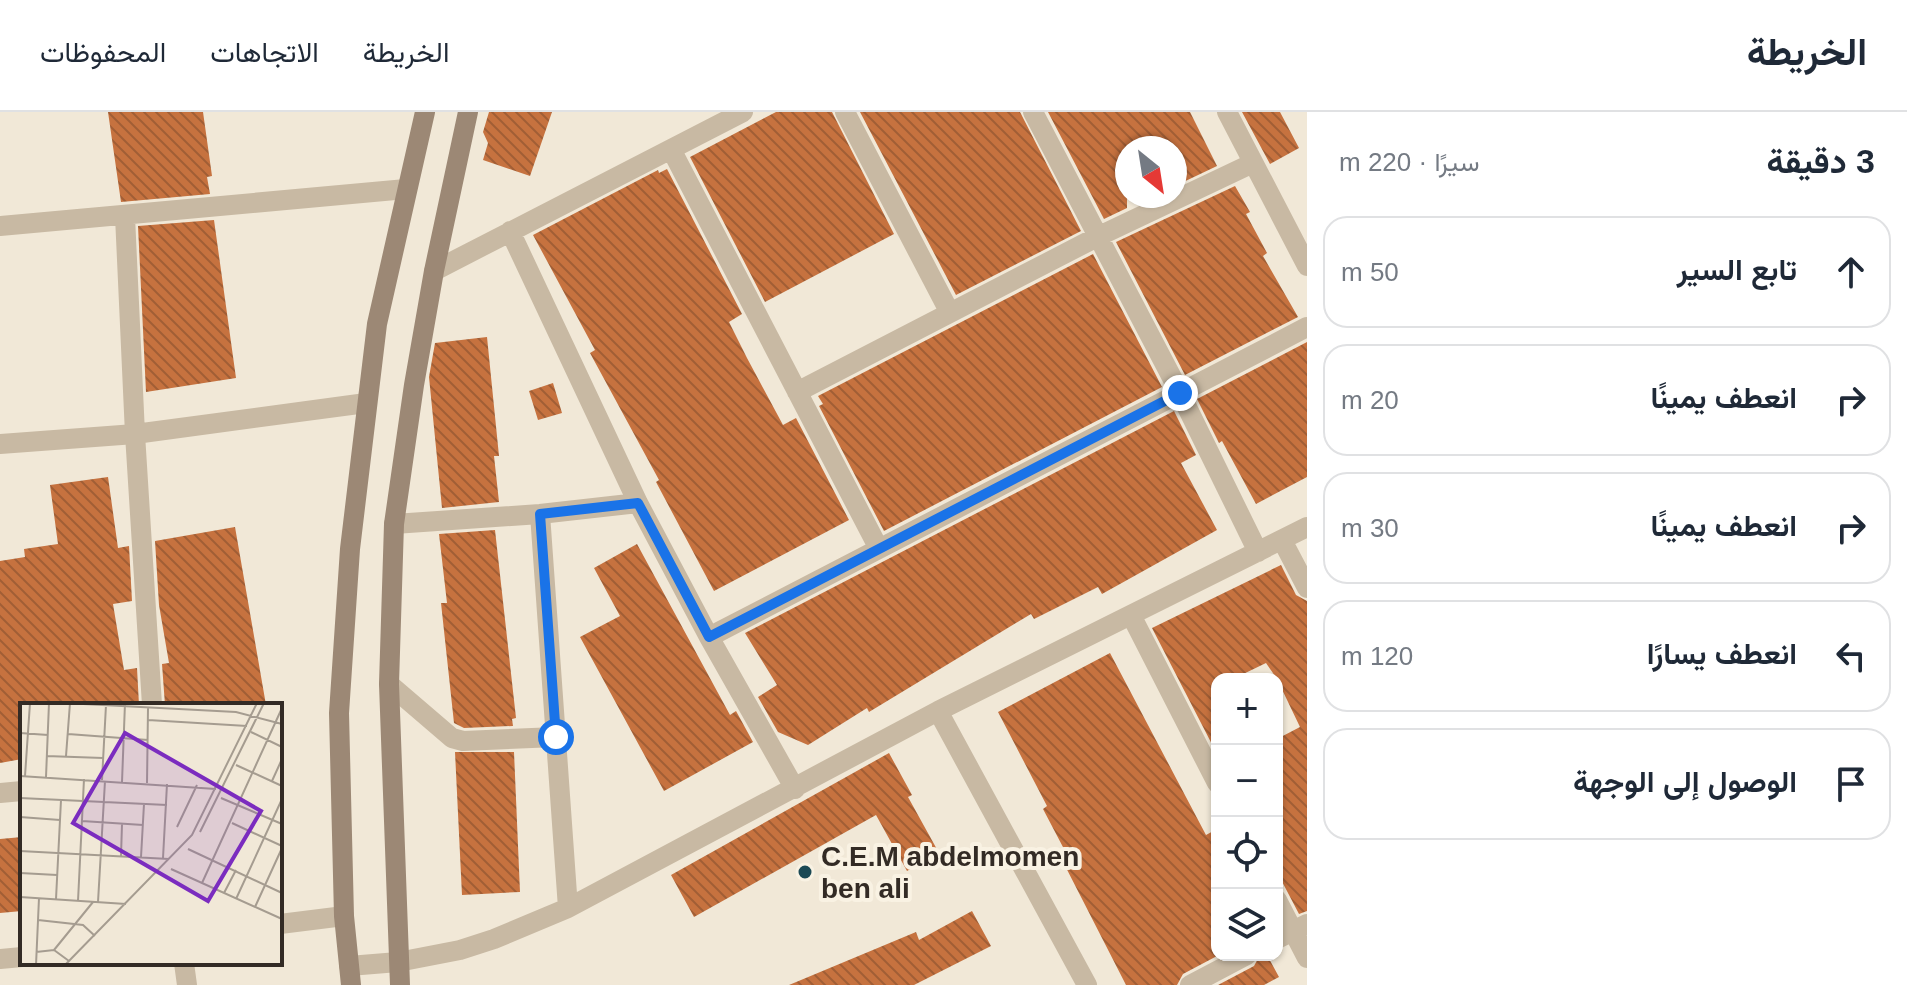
<!DOCTYPE html>
<html lang="ar">
<meta charset="utf-8">
<style>
body{margin:0;font-family:Arial,Vazirmatn,sans-serif;background:#f2f2f3;color:#1f2937;direction:rtl}
.controls{position:absolute;right:24px;bottom:24px;display:grid;overflow:hidden;border-radius:16px;box-shadow:0 2px 6px #0004}
.controls button{width:72px;height:72px;display:grid;place-items:center;padding:0;border:0;border-bottom:2px solid #e0e1e3;background:#fff;color:#1f2937;font:40px sans-serif}
.compass{position:absolute;left:1115px;top:24px;width:72px;height:72px;border-radius:50%;background:#fff;box-shadow:0 2px 6px #0004;rotate:150deg}
.stop{position:absolute;width:24px;height:24px;margin:-18px;border:6px solid #1a73e8;border-radius:50%;background:#fff}
.stop.end{background:#1a73e8;border-color:#fff;box-shadow:0 2px 8px #0008}
.list{margin:0;padding:0;list-style:none}
h2{display:flex;justify-content:space-between;align-items:center;height:104px;margin:0;padding:0 32px;font-size:34px}
h2 small{font-size:26px;font-weight:400;color:#747a83}
.list li{display:grid;grid-template-columns:52px 1fr auto;gap:24px;align-items:center;box-sizing:border-box;height:112px;margin:0 16px 16px;padding:0 16px;border:2px solid #e0e1e3;border-radius:24px}
.list b{display:block;font-size:30px;white-space:nowrap}
.list em{font-size:26px;font-style:normal;color:#747a83}
.icon{flex:none;width:44px;height:44px;fill:none;stroke:currentColor;stroke-width:2;stroke-linecap:round;stroke-linejoin:round}
.map{position:relative;flex:none;width:1307px;height:873px;overflow:hidden;direction:ltr}
header{display:flex;align-items:center;gap:48px;box-sizing:border-box;height:112px;padding:0 40px;background:#fff;border-bottom:2px solid #e0e1e3}
header strong{font-size:38px}
nav{display:flex;gap:44px;margin-inline-start:auto;font-size:28px}
main{display:flex}
aside{flex:1;background:#fff}
.map>svg:first-child{display:block}
</style>
<header>
<strong>الخريطة</strong>
<nav><a>الخريطة</a><a>الاتجاهات</a><a>المحفوظات</a></nav>
</header>
<main>
<aside>
<h2>3 دقيقة<small>سيرًا · 220 m</small></h2>
<ul class="list">
<li><svg class="icon" aria-label="ahead" viewBox="0 0 24 24"><path d="M12 20V5M6 11l6-6 6 6"/></svg><div><b>تابع السير</b></div><em>50 m</em></li>
<li><svg class="icon" aria-label="right" viewBox="0 0 24 24"><path d="M7 20v-9h11M14 6l5 5-5 5"/></svg><div><b>انعطف يمينًا</b></div><em>20 m</em></li>
<li><svg class="icon" aria-label="right" viewBox="0 0 24 24"><path d="M7 20v-9h11M14 6l5 5-5 5"/></svg><div><b>انعطف يمينًا</b></div><em>30 m</em></li>
<li><svg class="icon" aria-label="left" viewBox="0 0 24 24"><path d="M17 20v-9H6M10 6l-5 5 5 5"/></svg><div><b>انعطف يسارًا</b></div><em>120 m</em></li>
<li><svg class="icon" aria-label="arrive" viewBox="0 0 24 24"><path d="M6 21V4h12l-3 4 3 4H6"/></svg><div><b>الوصول إلى الوجهة</b></div></li>
</ul>
</aside>
<div class="map">
<svg width="1307" height="873" viewBox="0 0 1307 873">
<defs>
<pattern id="building-back-hatch" width="6" height="6" patternUnits="userSpaceOnUse" patternTransform="scale(2)"><rect width="6" height="6" fill="#c6723f"/><path d="M-1 5l2 2M0 0l6 6M5-1l2 2" fill="none" stroke="#a15e35"/></pattern>
</defs>
<rect width="100%" height="100%" fill="#f1e8d7"/>
<path fill="url(#building-back-hatch)" d="M108,0H203L212,64L207,65L210,82L121,90Z
M489,0H552L530,64L483,48L488,31L483,20Z
M776,0H832L894,122L765,190L690,45Z
M860,0H1020L1081,119L956,183Z
M1048,0H1190L1217,54L1175,74V36H1127V96L1104,107Z
M1242,0H1280L1299,36L1270,52Z
M667,57L742,202L729,210L747,246L783,313L796,306L849,408L714,479L656,370L659,368L590,241L595,238L533,123L658,58L659,61Z
M1235,74L1250,100L1246,102L1267,141L1263,144L1298,205L1185,263L1116,130Z
M214,108L236,266L146,280L138,114Z
M1093,142L1162,275L884,419L819,294L823,292L818,284Z
M487,225L499,344H494L499,390L442,396L429,265L435,231Z
M1307,230V365L1256,392L1222,329L1219,331L1197,287Z
M553,271L562,301L538,308L529,279Z
M1174,299L1196,343L1181,351L1217,418L1102,482L1098,475L1034,507L1031,502L869,600L867,596L808,633L778,620L758,585L777,573L745,521Z
M108,365L118,436L129,434L132,489L113,492L124,558L137,556L139,593H22V647L0,651V449L25,445L24,437L58,432L50,373Z
M235,415L266,593H165L162,552L169,551L159,493L155,429Z
M495,418L516,606L512,607L513,614L464,616L454,611L441,491H447L439,422Z
M637,432L730,603L736,599L753,630L664,679L580,525L620,504L594,456Z
M1281,453L1296,483L1307,489V799L1299,802L1277,760V627L1300,615L1277,567L1266,551L1233,567H1217V642L1152,516Z
M1110,541L1206,723L1217,717V844L1183,862L1177,873H1126L1058,740L1064,737L1043,697L1047,694L998,600Z
M455,640H514L520,780L462,783Z
M889,641L912,683L908,685L939,741L907,759L876,703L694,805L671,763Z
M22,725V799L0,801V727Z
M972,799L991,834L914,873H789L916,820L919,828Z
M1260,843H1267L1279,865L1264,873H1218L1254,854Z"/>
<g fill="none" stroke-linecap="round" stroke-linejoin="round">
<path stroke="#c8b9a3" stroke-width="20" d="M845,0L950,201
M1033,0L1180,281L1258,440
M1227,0L1307,154
M671,37L879,437
M125,104L135,322L152,593
M0,114L406,77
M510,119L638,391L709,525L795,677
M434,159L743,0
M797,280L1097,125L1253,51
M0,332L135,322L366,291
M540,402L568,796
M394,412L540,402L638,391
M1282,428L1307,476
M1131,503L1217,671
M709,525L1307,215
M389,572L452,626L463,629L556,625
M938,599L1087,873
M0,681L22,679
M1277,788L1307,846
M280,812L344,804
M1277,827L1307,812
M0,847L22,845
M184,851L187,873
M349,854L398,850L460,838L494,827L568,796L938,599L1307,415
M1190,873L1247,843"/>
<path stroke="#9c8875" stroke-width="20" d="M351,873L344,804L339,601L350,437L377,212L425,0
M400,873L389,572L394,412L414,273L434,159L468,0"/>
</g>
<g fill="none" stroke-linecap="round" stroke-linejoin="round">
<path stroke="#1a73e8" stroke-width="10" d="M556,625L540,402L638,391L709,525L1180,281"/>
</g>
<circle fill="#1b4954" stroke="#f9f2e3" stroke-width="3" cx="805" cy="760" r="8"/>
<g text-anchor="middle" stroke-width="8" stroke-linejoin="round" paint-order="stroke">
<g font-size="28" font-weight="bold" fill="#332b25" stroke="#f9f2e3" text-anchor="start">
<text x="821" y="754">C.E.M abdelmomen<tspan x="821" dy="32">ben ali</tspan></text>
</g>
</g>
<g transform="translate(20 591)">
<rect width="262" height="262" fill="#f1e8d7"/>
<path fill="none" stroke="#a59c90" stroke-width="2" d="M44,0L216,9L262,21M128,17L227,23M231,29L262,44M0,30L28,32M48,31L128,37M26,53L83,55M46,53L50,0M216,62L262,83M0,73L196,86M5,73L10,0M26,74L29,0M82,77L86,2M252,78L262,56M102,79L105,0M127,80L128,5M0,95L147,102M201,95L262,121M0,114L40,117M62,118L123,122M212,120L262,143M157,124L177,82M180,129L244,0M168,146L262,190M0,148L149,156M101,153L102,121M121,154L124,101M143,155L147,81M151,166L262,216M0,170L37,172M182,180L262,5M204,190L216,167M0,194L106,201M36,196L41,97M216,196L262,96M58,198L64,76M78,199L85,78M235,204L262,145M18,217L63,222L75,233M34,247L73,199M16,249L34,247L49,258M16,262L19,195M45,262L172,132L237,0"/>
<path fill="#7b2cbf" fill-opacity="0.15" stroke="#7b2cbf" stroke-width="4" d="M105,30L241,108L188,198L53,120Z"/>
<rect width="262" height="262" fill="none" stroke="#332b25" stroke-width="4"/>
</g>
</svg>
<div class="controls">
<button>+</button>
<button>−</button>
<button><svg class="icon" aria-label="locate" viewBox="0 0 24 24"><circle cx="12" cy="12" r="6"/><path d="M12 2v4M12 18v4M2 12h4M18 12h4"/></svg></button>
<button><svg class="icon" aria-label="layers" viewBox="0 0 24 24"><path d="M12 4l9 5-9 5-9-5zM3 14l9 5 9-5"/></svg></button>
</div>
<svg class="compass" viewBox="-18 -18 36 36"><path d="M0-13l5 13h-10z" fill="#e53935"/><path d="M0 13l5-13h-10z" fill="#747a83"/></svg>
<div class="stop" style="left:556px;top:625px"></div>
<div class="stop end" style="left:1180px;top:281px"></div>
</div>
</main>
